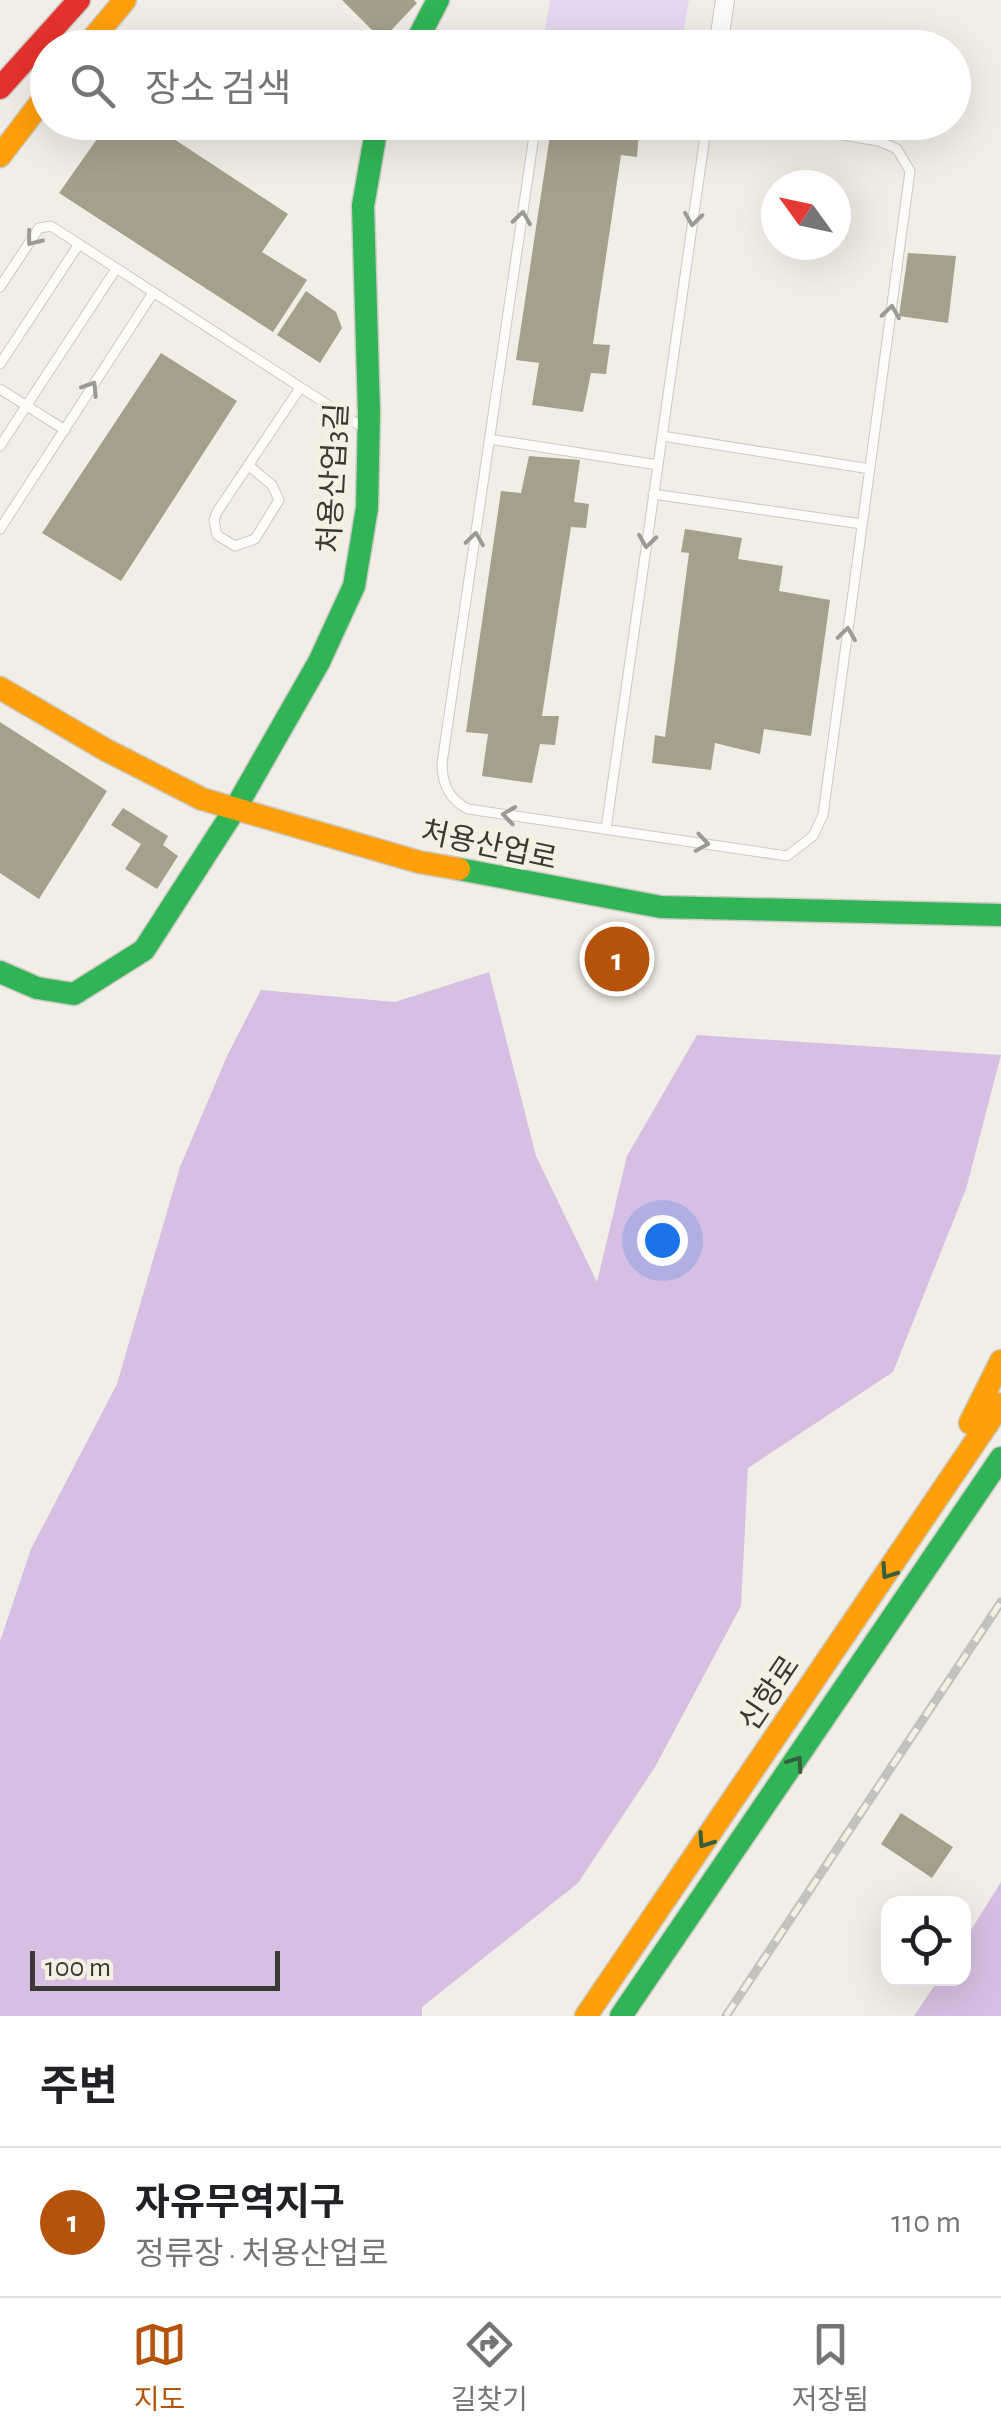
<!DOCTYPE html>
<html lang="ko">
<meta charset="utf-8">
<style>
body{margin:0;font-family:"Alegreya Sans","Noto Sans KR",sans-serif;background:#f2f2f2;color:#202124}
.controls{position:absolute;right:30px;bottom:30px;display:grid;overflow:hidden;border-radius:20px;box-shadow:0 10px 40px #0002}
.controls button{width:90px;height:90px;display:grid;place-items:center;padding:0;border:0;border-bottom:2px solid #e0e0e0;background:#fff;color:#202124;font:50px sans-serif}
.compass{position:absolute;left:761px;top:170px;width:90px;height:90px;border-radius:50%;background:#fff;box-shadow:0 10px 40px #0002;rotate:303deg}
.scale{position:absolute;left:30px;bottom:25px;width:250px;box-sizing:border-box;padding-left:10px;border:5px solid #3a3933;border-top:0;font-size:28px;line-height:35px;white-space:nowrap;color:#3a3933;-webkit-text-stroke:8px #f4f0e2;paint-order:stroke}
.you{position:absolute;left:662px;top:1240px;width:35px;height:35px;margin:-25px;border:8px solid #fff;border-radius:50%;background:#1a73e8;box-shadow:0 0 0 15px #1a73e833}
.badge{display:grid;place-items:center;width:65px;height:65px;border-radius:50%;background:#b45309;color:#fff;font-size:32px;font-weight:700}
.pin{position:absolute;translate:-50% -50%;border:5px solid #fff;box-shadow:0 2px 10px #0006}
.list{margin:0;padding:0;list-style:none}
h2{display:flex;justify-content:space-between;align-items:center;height:130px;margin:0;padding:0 40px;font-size:42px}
h2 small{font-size:32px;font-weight:400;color:#757577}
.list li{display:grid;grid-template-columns:65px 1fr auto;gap:30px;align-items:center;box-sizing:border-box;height:150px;padding:0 40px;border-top:2px solid #e0e0e0}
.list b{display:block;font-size:38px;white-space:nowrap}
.list p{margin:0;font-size:32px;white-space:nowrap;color:#757577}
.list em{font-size:32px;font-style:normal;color:#757577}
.icon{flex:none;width:55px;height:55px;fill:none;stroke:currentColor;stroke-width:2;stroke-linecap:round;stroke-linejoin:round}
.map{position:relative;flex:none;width:1001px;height:2016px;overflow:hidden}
.search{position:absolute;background:#fff;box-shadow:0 10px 40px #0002;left:30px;right:30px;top:30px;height:110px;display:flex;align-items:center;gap:25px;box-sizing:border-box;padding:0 35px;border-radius:55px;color:#757577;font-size:38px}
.sheet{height:280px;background:#fff}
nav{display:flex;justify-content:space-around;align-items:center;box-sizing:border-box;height:140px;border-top:2px solid #e0e0e0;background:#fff;font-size:28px;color:#757577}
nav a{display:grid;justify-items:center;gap:5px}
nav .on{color:#b45309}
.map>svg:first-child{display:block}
</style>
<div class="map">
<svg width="1001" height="2016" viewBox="0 0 1001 2016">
<rect width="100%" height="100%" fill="#f0eee6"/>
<path fill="#e7d7f0" d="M550,0H689L681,47H542Z"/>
<path fill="#d6bfe3" d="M489,972L536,1156L597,1282L627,1156L697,1035L1001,1055L966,1189L893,1372L748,1468L741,1606L655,1767L578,1883L422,2007V2016H0V1641L31,1549L117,1384L180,1167L227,1056L261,990L395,1002Z
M1001,1882V2016H914L939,1979L964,1978V1941Z"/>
<path fill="#a5a08b" d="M342,0H414L417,3L382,40Z
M109,122H148L288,214L262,252L307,280L273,332L59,193Z
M552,122H626L624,131L639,132L637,157L621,155L593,344L610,345L606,374L591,373L583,412L532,405L539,363L516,360Z
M908,253L956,256L948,323L899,316Z
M306,291L336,312L342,328L320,363L277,335Z
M161,353L237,401L121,581L42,533Z
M529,456L580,460L574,502L589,504L586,528L571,527L542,716H559L555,745L540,744L532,783L482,776L488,734L466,732L501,491L521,493Z
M685,529L742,538L738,559L783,566L779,591L830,600L811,736L764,729L760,754L715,743L711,770L652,763L655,735L665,737L689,553L681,552Z
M0,722L107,791L39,899L0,873Z
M123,808L168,836L163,845L178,856L157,889L125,869L141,844L111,825Z
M901,1813L953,1847L932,1878L881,1844Z"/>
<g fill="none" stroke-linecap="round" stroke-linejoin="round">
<defs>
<path id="lane" d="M536,122L442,763C442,783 448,799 468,809L787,856L813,836L823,815L910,171L897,149L879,141L764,122
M0,287L39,228L51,226L362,427
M0,364L79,244
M0,389L65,430
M662,436L870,469
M489,439L658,465
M0,446L116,269
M248,465L272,485L279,500L255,539L235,546L217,535L214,520L217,512L300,388
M653,494L862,524
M0,529L153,293
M606,829L707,122"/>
<path id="street" d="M718,48L725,0"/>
<path id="fast" d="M413,48L438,0
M459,869L661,907L1001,915
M0,972L37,988L74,994L144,950L235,809L319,662L354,586L367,508L369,413L363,206L375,137L381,122
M621,2016L1001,1458"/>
<path id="slow" d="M85,48L125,0
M0,156L48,93
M0,688L106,750L202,799L419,862L459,869
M970,1423L1001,1361
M586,2016L1001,1404"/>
<path id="jam" d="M0,88L79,0"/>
</defs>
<use href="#lane" stroke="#cbcac4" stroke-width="11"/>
<use href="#street" stroke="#cbcac4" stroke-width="20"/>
<use href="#fast" stroke="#cbcac4" stroke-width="25"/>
<use href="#slow" stroke="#cbcac4" stroke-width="25"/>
<use href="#jam" stroke="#cbcac4" stroke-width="25"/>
<use href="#lane" stroke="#fdfcfb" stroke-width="9"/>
<use href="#street" stroke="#fdfcfb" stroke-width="18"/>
<use href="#fast" stroke="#30b455" stroke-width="22"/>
<use href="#slow" stroke="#ff9f0a" stroke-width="22"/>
<use href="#jam" stroke="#e5322d" stroke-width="22"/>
<defs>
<path id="rail" d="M726,2016L1001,1602"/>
</defs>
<use href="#rail" stroke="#c2c2c0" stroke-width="9"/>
<use href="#rail" stroke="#f4f0e2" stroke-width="5" stroke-dasharray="15" stroke-linecap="butt"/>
</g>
<defs><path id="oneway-chevron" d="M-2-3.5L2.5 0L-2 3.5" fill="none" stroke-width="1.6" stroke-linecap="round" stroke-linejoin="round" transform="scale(2.5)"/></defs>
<g stroke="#9c9a97">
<use href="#oneway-chevron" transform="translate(522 218) rotate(-82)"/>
<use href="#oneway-chevron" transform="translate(693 219) rotate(98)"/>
<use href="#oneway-chevron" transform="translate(33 239) rotate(128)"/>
<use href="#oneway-chevron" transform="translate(891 312) rotate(-82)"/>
<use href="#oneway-chevron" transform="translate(91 388) rotate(-57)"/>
<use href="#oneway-chevron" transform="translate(475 539) rotate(-82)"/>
<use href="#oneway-chevron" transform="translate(647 541) rotate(98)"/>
<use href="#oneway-chevron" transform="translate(847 634) rotate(-82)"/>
<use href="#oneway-chevron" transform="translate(509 815) rotate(-172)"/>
<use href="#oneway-chevron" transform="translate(702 843) rotate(9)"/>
</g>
<g stroke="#375e3d">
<use href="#oneway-chevron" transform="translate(888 1572) rotate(124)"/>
<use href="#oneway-chevron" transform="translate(796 1763) rotate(-55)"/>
<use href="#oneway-chevron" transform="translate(705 1841) rotate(124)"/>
</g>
<g text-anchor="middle" stroke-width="10" stroke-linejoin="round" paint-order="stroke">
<g font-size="30" fill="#3a3933" stroke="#f4f0e2">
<text transform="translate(333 478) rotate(-87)" y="10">처용산업3길</text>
<text transform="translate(489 845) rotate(12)" y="10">처용산업로</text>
<text transform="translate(769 1693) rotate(-56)" y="10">신항로</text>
</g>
</g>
</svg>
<div class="controls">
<button><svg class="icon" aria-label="locate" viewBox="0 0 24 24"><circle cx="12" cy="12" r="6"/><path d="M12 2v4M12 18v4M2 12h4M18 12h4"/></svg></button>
</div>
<svg class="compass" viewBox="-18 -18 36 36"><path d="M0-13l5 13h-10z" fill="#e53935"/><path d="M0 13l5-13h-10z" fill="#757577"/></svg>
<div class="scale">100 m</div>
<div class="you"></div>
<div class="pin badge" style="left:617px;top:959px">1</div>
<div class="search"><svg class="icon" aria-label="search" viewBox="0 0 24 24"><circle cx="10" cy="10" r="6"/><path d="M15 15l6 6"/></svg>장소 검색</div>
</div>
<section class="sheet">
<h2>주변<small></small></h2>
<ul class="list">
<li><span class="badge">1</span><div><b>자유무역지구</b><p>정류장 · 처용산업로</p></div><em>110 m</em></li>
</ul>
</section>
<nav>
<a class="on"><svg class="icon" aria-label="map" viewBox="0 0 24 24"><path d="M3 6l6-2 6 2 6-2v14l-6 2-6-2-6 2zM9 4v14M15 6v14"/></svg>지도</a>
<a><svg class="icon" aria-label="directions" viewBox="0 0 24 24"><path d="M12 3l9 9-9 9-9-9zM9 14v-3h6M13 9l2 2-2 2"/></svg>길찾기</a>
<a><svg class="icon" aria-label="saved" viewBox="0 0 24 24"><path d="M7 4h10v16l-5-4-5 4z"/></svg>저장됨</a>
</nav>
